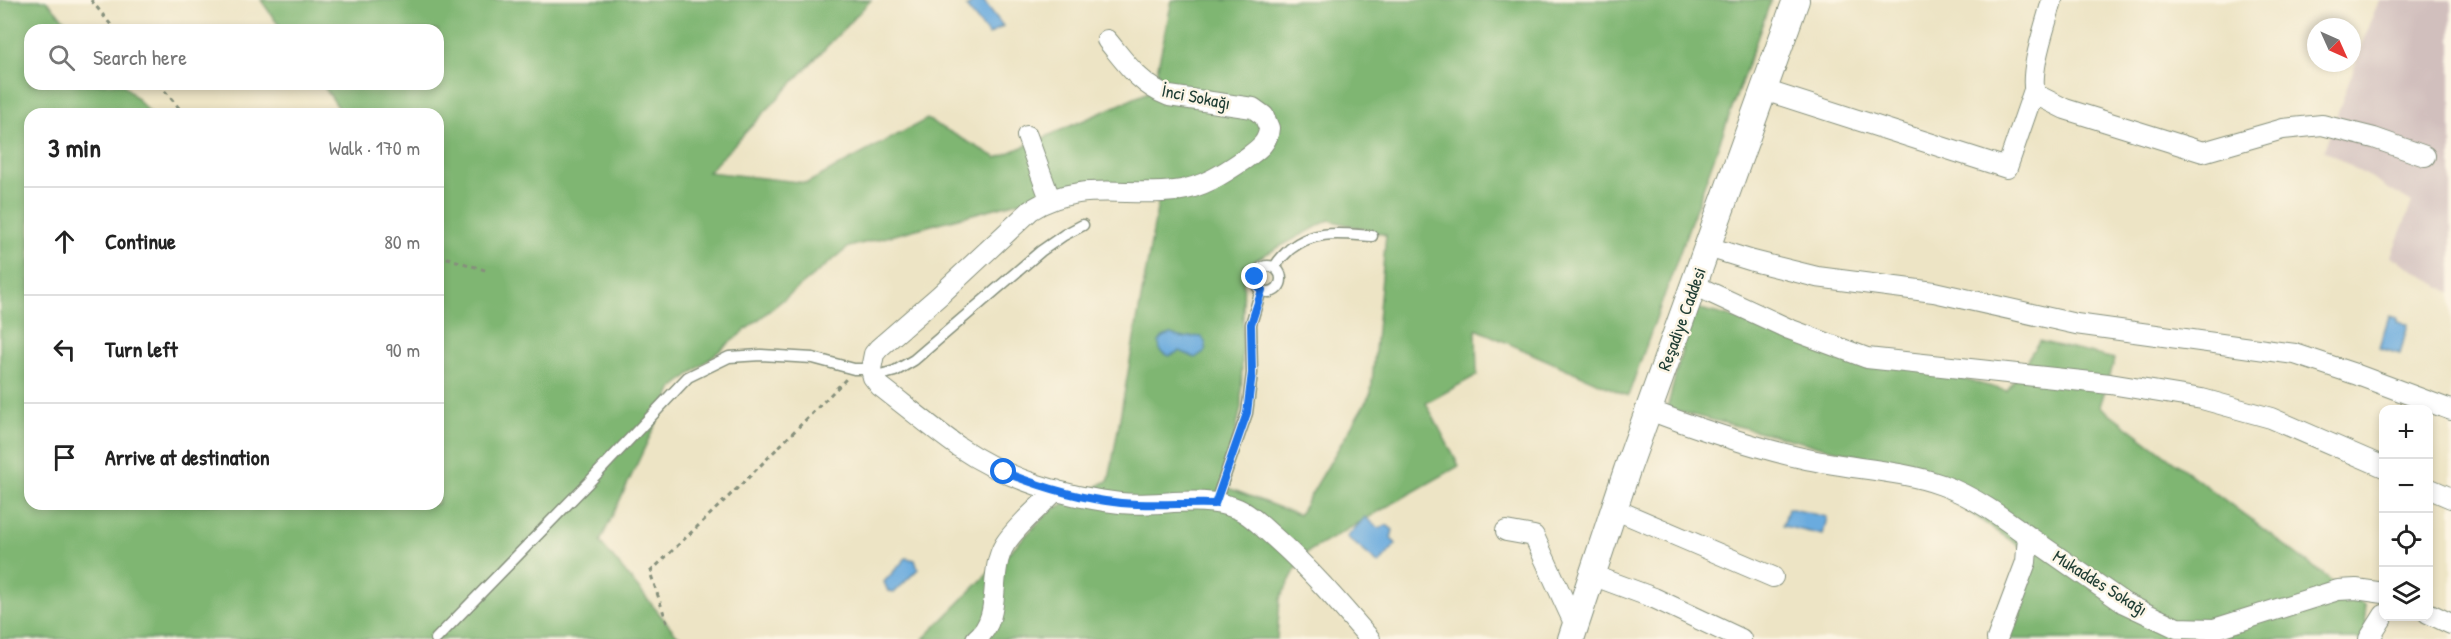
<!DOCTYPE html>
<meta charset="utf-8">
<style>
body{margin:0;font-family:"Patrick Hand",sans-serif;background:#f6f6f6;color:#222}
.controls{position:absolute;right:18px;bottom:18px;display:grid;overflow:hidden;border-radius:12px;box-shadow:0 3px 9px #0003}
.controls button{width:54px;height:54px;display:grid;place-items:center;padding:0;border:0;border-bottom:2px solid #e0e0e0;background:#fff;color:#222;font:30px sans-serif}
.compass{position:absolute;left:2307px;top:18px;width:54px;height:54px;border-radius:50%;background:#fff;box-shadow:0 3px 9px #0003;rotate:135deg}
.stop{position:absolute;width:18px;height:18px;margin:-14px;border:4px solid #1a73e8;border-radius:50%;background:#fff}
.stop.end{background:#1a73e8;border-color:#fff;box-shadow:0 2px 6px #0008}
.list{margin:0;padding:0;list-style:none}
h2{display:flex;justify-content:space-between;align-items:center;height:78px;margin:0;padding:0 24px;font-size:26px}
h2 small{font-size:20px;font-weight:400;color:#767676}
.list li{display:grid;grid-template-columns:39px 1fr auto;gap:18px;align-items:center;box-sizing:border-box;height:108px;padding:0 24px;border-top:2px solid #e0e0e0}
.list b{display:block;font-size:22px;white-space:nowrap}
.list em{font-size:20px;font-style:normal;color:#767676}
.icon{flex:none;width:33px;height:33px;fill:none;stroke:currentColor;stroke-width:2;stroke-linecap:round;stroke-linejoin:round}
.map{position:relative;flex:none;width:2451px;height:639px;overflow:hidden}
.search{position:absolute;background:#fff;box-shadow:0 3px 9px #0003;left:24px;top:24px;width:420px;height:66px;display:flex;align-items:center;gap:15px;box-sizing:border-box;padding:0 21px;border-radius:18px;color:#767676;font-size:22px}
.panel{position:absolute;background:#fff;box-shadow:0 3px 9px #0003;left:24px;top:108px;width:420px;height:402px;border-radius:18px}
.map>svg:first-child{display:block}
</style>
<div class="map">
<svg width="2451" height="639" viewBox="0 0 2451 639">
<rect width="100%" height="100%" fill="#fcf5e5"/>
<filter id="ink" filterUnits="userSpaceOnUse"><feTurbulence type="fractalNoise" baseFrequency=".0167" numOctaves="2"/><feDisplacementMap in="SourceGraphic" scale="12" xChannelSelector="R" yChannelSelector="G"/><feConvolveMatrix kernelMatrix="1 2 1 2 8 2 1 2 1" color-interpolation-filters="sRGB"/></filter>
<filter id="wash" filterUnits="userSpaceOnUse"><feTurbulence type="fractalNoise" baseFrequency=".008" numOctaves="4" result="noise"/><feDisplacementMap in="SourceGraphic" scale="24" xChannelSelector="R" yChannelSelector="G"/><feGaussianBlur stdDeviation="1.35" result="paint"/><feColorMatrix in="noise" values="0 0 0 0 0 0 0 0 0 0 0 0 0 0 0 0 0 1.4 0 .05"/><feComposite in="paint" operator="in"/></filter>
<g filter="url(#wash)">
<rect width="100%" height="100%" fill="#ede4c5"/>
<path fill="#d1bfbd" d="M2379,0H2451V293L2391,256L2412,203L2324,150Z"/>
<path fill="#7fb672" stroke="#4f7a53" stroke-width="1.5" fill-rule="evenodd" d="M0,0H46L74,30H30V84H123L151,114H30V504H438V114H343L322,84H438V30H282L261,0H871L708,172L807,183L927,119L997,158L1153,90L1172,0H1771L1628,396L1476,329L1477,375L1426,403L1459,466L1304,554L1280,599L1277,639H923L1050,511L1109,480L1161,186L1044,195L849,247L673,388L600,542L677,635L684,639H0ZM1329,220L1386,235L1371,393L1299,515L1223,486L1241,408L1244,266Z
M1693,307L2007,391L2039,341L2115,359L2100,406L2364,605L2368,639H1990L2025,550L1900,466L1667,409Z"/>
<path fill="#6aabde" stroke="#447489" stroke-width="1.5" d="M976,0H983L1003,26L989,35L966,7Z
M2389,316L2397,318V322L2408,324L2400,354L2379,348Z
M1171,334C1188,342 1188,334 1202,337L1206,344L1205,351L1195,358L1180,351L1169,356L1160,351L1159,342L1163,337Z
M1788,508L1827,517L1823,535L1783,526Z
M1365,517L1379,528L1387,525L1393,530L1391,538L1396,544L1379,564L1347,537Z
M906,558L915,560L918,569L895,592L888,591L884,582Z"/>
</g>
<g filter="url(#ink)">
<g fill="none" stroke-linecap="round" stroke-linejoin="round">
<defs>
<path id="service" d="M1255 279a13 13 0 1 1 26 0a13 13 0 1 1-26 0Z
M1275,267C1278,260 1284,255 1290,249C1315,229 1342,234 1372,236
M873,377L895,371L914,360L1041,251L1064,235L1083,225
M1215,504L1247,413L1252,373L1251,324L1261,290
M436,639L591,480L688,377L729,357L761,355L813,358L854,369H871"/>
<path id="minor" d="M2052,0C2046,25 2029,69 2035,94L2065,109L2203,152L2283,129L2322,125L2374,138L2425,156
M1107,40C1126,63 1140,85 1169,96L1253,108L1264,116L1269,128C1268,144 1257,150 1245,159C1223,174 1202,188 1175,191C1124,197 1078,180 1031,210L939,296L879,348L874,354L871,369L873,377L880,386C906,406 932,428 959,447C1006,479 1065,497 1120,503C1158,507 1202,494 1238,509C1252,515 1262,527 1274,537C1309,568 1339,603 1370,639
M1764,90L2007,168L2034,90
M1027,136L1050,199
M1708,247L1753,261L1817,277L1934,292L2076,324L2295,354L2355,374L2451,410
M1694,285L1789,329L1867,358L2110,384L2202,399L2271,418L2384,467
M1649,410C1699,429 1749,446 1802,458C1848,469 1897,469 1942,485C1973,496 2002,517 2028,536L2026,562L1997,639
M2428,488L2451,498
M1614,509L1773,577
M1506,531L1534,536L1575,625
M2028,536L2124,603L2177,628L2214,629L2338,590L2356,589L2384,593
M1592,575L1654,598L1741,639
M2428,613L2451,624
M976,639C1004,617 987,573 1005,544C1018,524 1040,507 1056,490
M2369,639L2384,615"/>
<path id="tertiary" d="M1571,639L1627,470L1796,0"/>
</defs>
<use href="#service" stroke="#86907c" stroke-width="13"/>
<use href="#minor" stroke="#86907c" stroke-width="22"/>
<use href="#tertiary" stroke="#86907c" stroke-width="28"/>
<path stroke="#86907c" stroke-width="3" stroke-dasharray="4.5 4.5" stroke-linecap="butt" d="M91,0L115,30
M159,84L184,114
M438,255L488,271
M667,623L650,572L749,477L846,379"/>
<use href="#service" stroke="#fff" stroke-width="10"/>
<use href="#minor" stroke="#fff" stroke-width="20"/>
<use href="#tertiary" stroke="#fff" stroke-width="26"/>
</g>
</g>
<g fill="none" stroke-linecap="round" stroke-linejoin="round" filter="url(#ink)">
<path stroke="#1a73e8" stroke-width="8" d="M1004,472C1041,487 1081,499 1121,503C1152,506 1184,503 1215,504L1247,413L1252,373L1251,324L1262,290L1258,287L1255,277"/>
</g>
<g text-anchor="middle" stroke-width="5" stroke-linejoin="round" paint-order="stroke">
<g font-size="18" fill="#1f3d34" stroke="#fcf5e5">
<text transform="translate(1196 97) rotate(11)" y="6">İnci Sokağı</text>
<text transform="translate(1682 319) rotate(-70)" y="6">Reşadiye Caddesi</text>
<text transform="translate(2100 583) rotate(32)" y="6">Mukaddes Sokağı</text>
</g>
</g>
</svg>
<div class="controls">
<button>+</button>
<button>−</button>
<button><svg class="icon" aria-label="locate" viewBox="0 0 24 24"><circle cx="12" cy="12" r="6"/><path d="M12 2v4M12 18v4M2 12h4M18 12h4"/></svg></button>
<button><svg class="icon" aria-label="layers" viewBox="0 0 24 24"><path d="M12 4l9 5-9 5-9-5zM3 14l9 5 9-5"/></svg></button>
</div>
<svg class="compass" viewBox="-18 -18 36 36"><path d="M0-13l5 13h-10z" fill="#e53935"/><path d="M0 13l5-13h-10z" fill="#767676"/></svg>
<div class="stop" style="left:1004px;top:472px"></div>
<div class="stop end" style="left:1255px;top:277px"></div>
<div class="search"><svg class="icon" aria-label="search" viewBox="0 0 24 24"><circle cx="10" cy="10" r="6"/><path d="M15 15l6 6"/></svg>Search here</div>
<section class="panel">
<h2>3 min<small>Walk · 170 m</small></h2>
<ul class="list">
<li><svg class="icon" aria-label="ahead" viewBox="0 0 24 24"><path d="M12 20V5M6 11l6-6 6 6"/></svg><div><b>Continue</b></div><em>80 m</em></li>
<li><svg class="icon" aria-label="left" viewBox="0 0 24 24"><path d="M17 20v-9H6M10 6l-5 5 5 5"/></svg><div><b>Turn left</b></div><em>90 m</em></li>
<li><svg class="icon" aria-label="arrive" viewBox="0 0 24 24"><path d="M6 21V4h12l-3 4 3 4H6"/></svg><div><b>Arrive at destination</b></div></li>
</ul>
</section>
</div>
